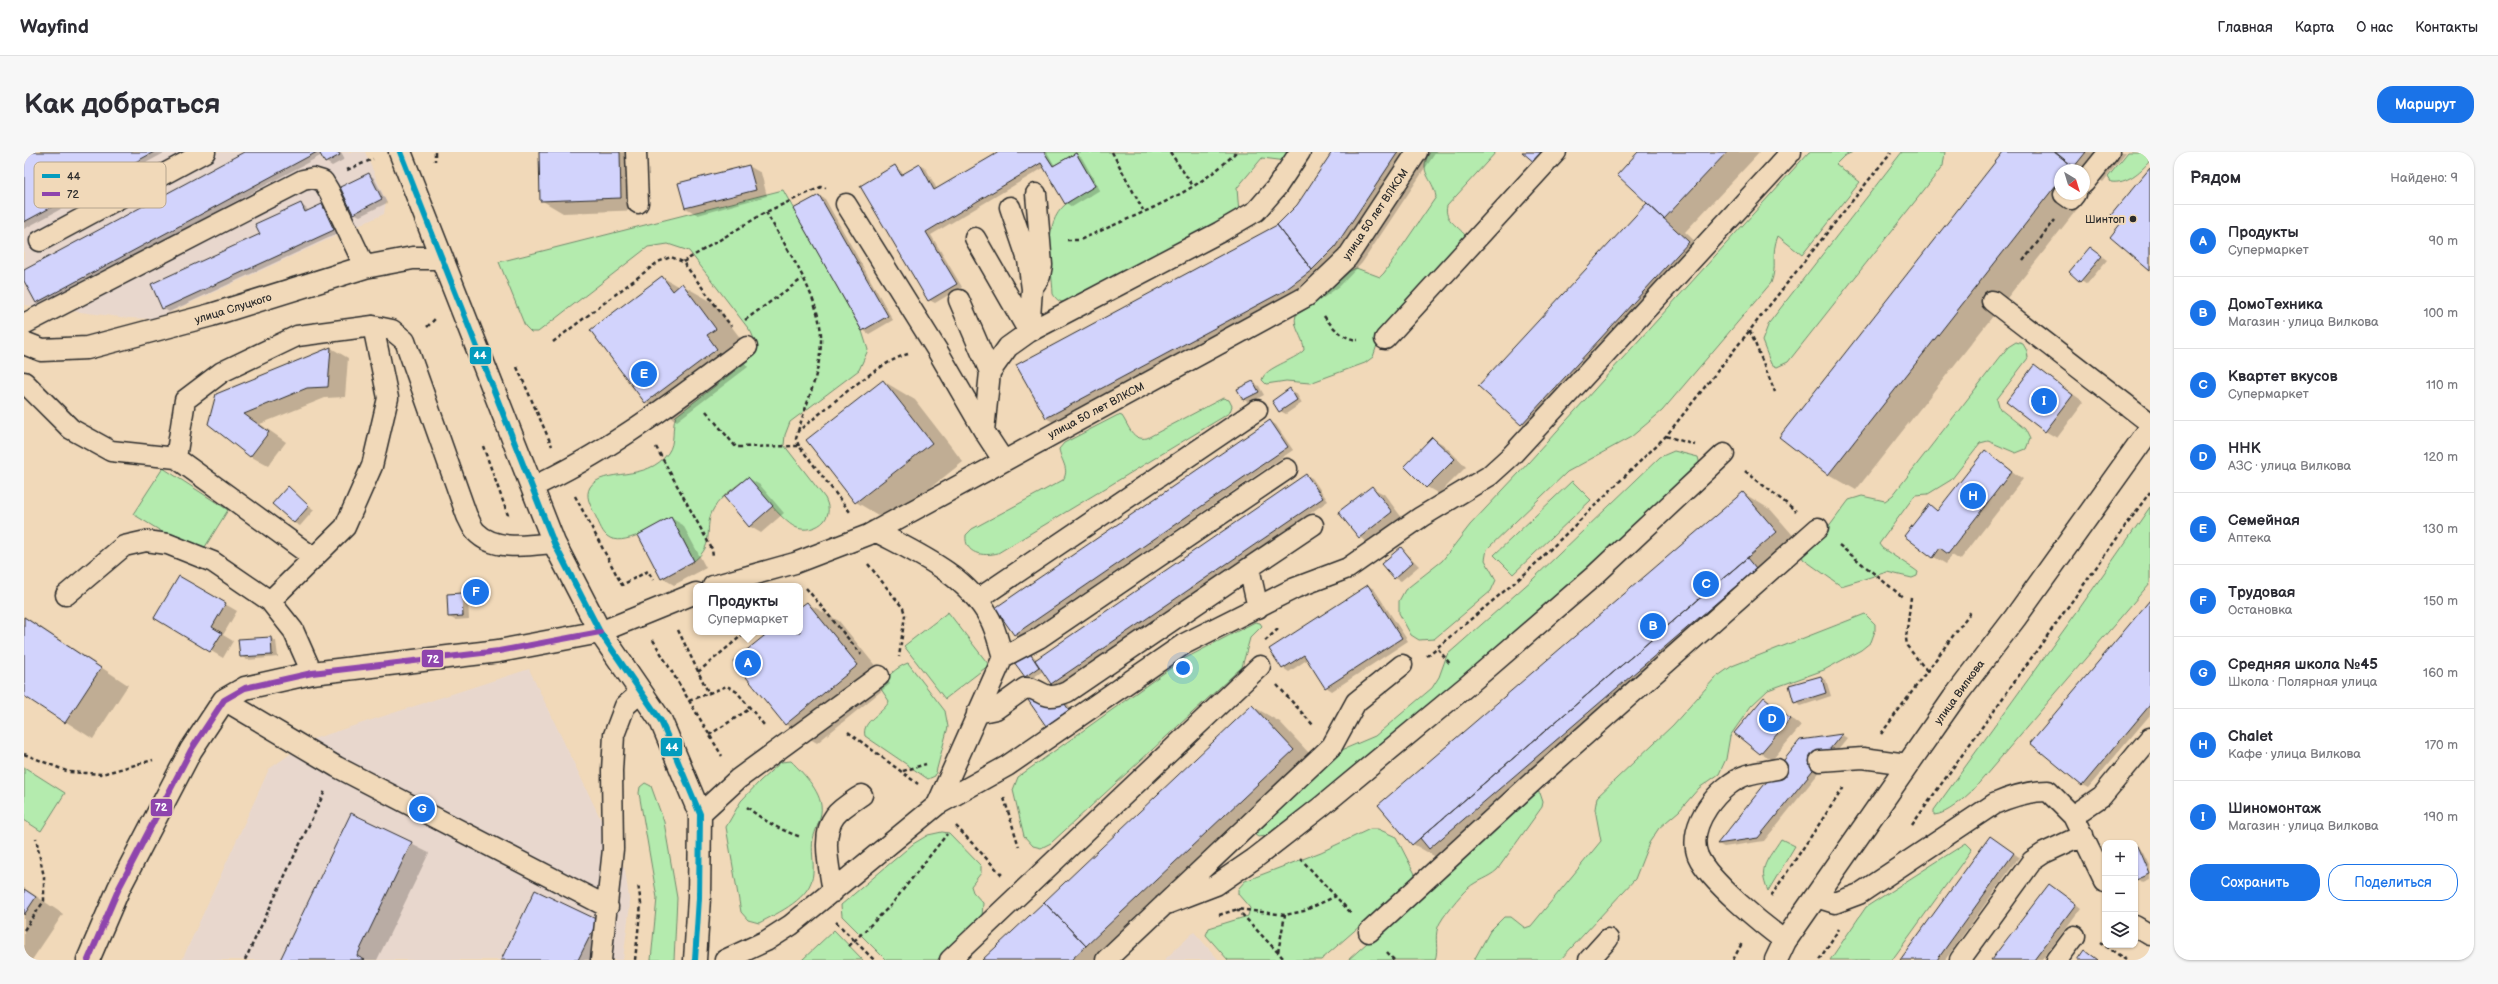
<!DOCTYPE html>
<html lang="ru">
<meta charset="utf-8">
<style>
body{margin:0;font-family:"Balsamiq Sans",sans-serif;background:#f7f7f7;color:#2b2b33}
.controls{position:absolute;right:12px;bottom:12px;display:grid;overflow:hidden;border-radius:8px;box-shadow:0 1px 3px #0004}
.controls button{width:36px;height:36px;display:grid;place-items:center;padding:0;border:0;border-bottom:1px solid #e1e1e2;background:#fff;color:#2b2b33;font:20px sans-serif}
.compass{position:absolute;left:2030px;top:12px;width:36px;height:36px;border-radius:50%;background:#fff;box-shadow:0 1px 3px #0004;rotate:142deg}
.you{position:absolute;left:1159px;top:516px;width:14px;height:14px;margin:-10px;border:3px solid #fff;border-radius:50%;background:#1a73e8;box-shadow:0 0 0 6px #1a73e833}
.badge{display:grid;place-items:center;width:26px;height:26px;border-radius:50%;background:#1a73e8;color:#fff;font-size:13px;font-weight:700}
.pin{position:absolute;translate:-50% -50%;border:2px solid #fff;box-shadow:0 1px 4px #0006}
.popup{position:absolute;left:669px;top:431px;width:110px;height:52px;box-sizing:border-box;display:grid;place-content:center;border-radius:8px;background:#fff;filter:drop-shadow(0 1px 3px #0005);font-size:13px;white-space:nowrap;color:#7c7c81}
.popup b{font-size:15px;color:#2b2b33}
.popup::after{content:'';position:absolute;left:50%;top:100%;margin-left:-8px;border:8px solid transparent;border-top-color:#fff}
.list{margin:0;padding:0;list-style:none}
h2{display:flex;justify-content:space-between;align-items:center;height:52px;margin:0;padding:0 16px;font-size:17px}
h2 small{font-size:13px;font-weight:400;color:#7c7c81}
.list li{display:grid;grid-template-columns:26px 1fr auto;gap:12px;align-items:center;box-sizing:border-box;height:72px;padding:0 16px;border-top:1px solid #e1e1e2}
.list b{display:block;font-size:15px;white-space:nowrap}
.list p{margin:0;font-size:13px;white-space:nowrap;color:#7c7c81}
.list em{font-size:13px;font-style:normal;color:#7c7c81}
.actions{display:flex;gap:8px;padding:12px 16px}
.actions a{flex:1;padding:9px 0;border:1px solid #1a73e8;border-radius:16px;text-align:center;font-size:14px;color:#1a73e8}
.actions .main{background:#1a73e8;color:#fff}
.icon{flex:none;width:22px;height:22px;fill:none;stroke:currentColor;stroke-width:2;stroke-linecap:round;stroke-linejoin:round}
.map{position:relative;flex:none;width:2126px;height:808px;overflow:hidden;border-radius:16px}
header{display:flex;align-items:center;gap:24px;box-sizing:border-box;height:56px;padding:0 20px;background:#fff;border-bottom:1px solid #e1e1e2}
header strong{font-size:19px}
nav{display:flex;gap:22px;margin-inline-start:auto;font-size:14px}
.intro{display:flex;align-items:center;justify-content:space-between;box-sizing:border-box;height:96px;padding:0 24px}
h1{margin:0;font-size:28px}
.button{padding:10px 18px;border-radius:16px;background:#1a73e8;color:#fff;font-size:14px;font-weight:700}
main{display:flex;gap:24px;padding:0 24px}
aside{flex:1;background:#fff;border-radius:16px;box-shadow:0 1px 3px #0004}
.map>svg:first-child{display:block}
</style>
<header>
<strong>Wayfind</strong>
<nav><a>Главная</a><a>Карта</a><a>О нас</a><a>Контакты</a></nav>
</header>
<div class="intro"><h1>Как добраться</h1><a class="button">Маршрут</a></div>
<main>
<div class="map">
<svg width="2126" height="808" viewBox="0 0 2126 808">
<rect width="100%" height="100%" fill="#f1d9b9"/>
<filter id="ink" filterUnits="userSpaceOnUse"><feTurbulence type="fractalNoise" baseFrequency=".025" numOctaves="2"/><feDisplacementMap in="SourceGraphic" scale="8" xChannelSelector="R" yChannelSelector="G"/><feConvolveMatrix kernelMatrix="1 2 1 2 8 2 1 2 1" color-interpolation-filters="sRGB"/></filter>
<g filter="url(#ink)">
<path fill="#e8d7cd" d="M0,0H341L362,49L360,62L131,167L104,166L0,153Z
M505,517L601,718L606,753L599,808H158L245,617L286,588Z
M1170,780L1195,808H1140Z"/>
<path fill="#b4ebae" stroke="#708b6c" d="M1020,0H1269L1263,9L1238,6L1213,36L1215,62L1045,150C1037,151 1033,149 1029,142C1028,114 1017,72 1042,52C1050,45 1062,40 1071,34L1052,1L1029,14Z
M1406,0H1472L1423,54C1419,69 1436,74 1443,86L1355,187L1349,205L1341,211L1286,231L1262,229L1242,232L1238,228C1241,215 1270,209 1280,198C1280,185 1268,176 1272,163L1289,153L1326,119L1332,116L1356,125L1360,121L1412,45C1409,25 1393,21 1406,0Z
M1785,0H1829L1820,4L1812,12L1836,30L1778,103L1754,84C1746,103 1754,113 1747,131L1638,259L1607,285L1543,320L1463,397L1461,408L1472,428L1467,439L1410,487L1395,488L1387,483L1375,461V449L1381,438L1418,409L1446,373L1495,321Z
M1878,0H1921L1919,14L1764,210L1753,215L1747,212L1738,189L1745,171Z
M2104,0H2126V9C2116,20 2103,32 2087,30L2084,25Z
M759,38L838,179L844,198L835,218L766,270L761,283L760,293L801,346C805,354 806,361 800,369C794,376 780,380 771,375C757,368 735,338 724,325C713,334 697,344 690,356C678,376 693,391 670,409L647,365C633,373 598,397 583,384C577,379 574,368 570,361C566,352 561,344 566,335C579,315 623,331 644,301C652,290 647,276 652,264L726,207C734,198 732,191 727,180L665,99L644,92L624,95L514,180H507L501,174L475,110Z
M1992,190L1999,192L2003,199L2004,206L1973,247L1976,257L2001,277L2006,287L2002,297L1992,301L1964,289L1956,291L1927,328L1904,342L1891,343L1855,392L1858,396L1890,417L1894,420L1893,424L1888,426L1863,420L1817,434L1779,407L1778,401L1804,376L1825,348L1838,344L1861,349L1869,343L1984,195Z
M1199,246L1205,248L1208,254L1206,260L1199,265L974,401C959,405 940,402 942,383L948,377L1039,328C1046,317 1037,309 1035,297L1040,291L1094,263L1098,264C1105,274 1108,289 1123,286Z
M1650,299L1674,305L1676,313L1564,418L1439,527L1253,677L1242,684L1234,685L1230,682L1231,677L1311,601L1351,584L1408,536L1415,525L1423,503L1509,427L1636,305Z
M139,316L204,358L176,403L109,362Z
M1548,329L1567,348L1489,422L1470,403Z
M2126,355V431L1949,638C1939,647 1924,662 1910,663V658L2055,457Z
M924,460L965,513L921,547L880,494Z
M1841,462L1851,472V479L1847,490L1837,498L1800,518L1744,538L1727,554L1706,584L1702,607L1695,622L1675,636L1655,659L1635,676L1625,691L1611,727L1536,808H1450L1466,779L1480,765H1487L1501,776L1507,774L1577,689L1571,657L1573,645L1649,573L1691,526L1708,514Z
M1231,470L1236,471L1238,474L1226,486L1218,515L1027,691L1017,696L1009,694L1000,684L989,638L994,625L1158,508Z
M884,511L921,559L924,575L911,624L904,627L841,584C837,568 860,562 865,549L857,537C859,527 874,514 884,511Z
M767,609C780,622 800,642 797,661C796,670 791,678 789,687C787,698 790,710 789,721C788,746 754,761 735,771L724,768L717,760L702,675L717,649L736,629L757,610Z
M0,615L41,641L17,679L0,668Z
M621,631L627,634L640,670L653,746L650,808H627L633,746L615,641L616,635Z
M1511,640L1516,641L1519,650L1518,655L1473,718C1464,726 1453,728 1444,736C1437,742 1417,766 1414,775C1410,786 1415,797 1411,808H1324Z
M1346,677H1354L1372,685L1391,722L1386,730L1297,808H1204L1182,783L1185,776L1224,764L1226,756L1214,742V737L1221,729L1297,700Z
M918,680L925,681L957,714V721L947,734L949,740L959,751L958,765L913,808H862L818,764L817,753L889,692L904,683Z
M1757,687L1771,694L1744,739C1733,715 1744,708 1757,687Z
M1942,691L1948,697L1868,808H1806L1842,755Z
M810,778L839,808H778Z"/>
<path fill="#0003" fill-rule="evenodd" d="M0,0H142L0,77Z
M222,0H317L321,7L308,14L302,10L298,3L18,153L12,150L0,127V119Z
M516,0H617L619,58L539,61L517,48Z
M977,0H1023L1031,14L1052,2L1058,6L1076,38L1048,55L1042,51L1021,15L907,83L938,135L911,151L905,148L871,14L880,22L896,13L902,17L913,37Z
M1309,0H1412L1338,111L1316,134L1288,154L1050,282L1022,266L1254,74L1274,53Z
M1615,0H1736L1661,80L1686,103L1520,284L1498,272L1624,51Z
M1981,0H2102L2079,30L2076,28L1832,338L1804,322ZM2036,18H2060V42H2036Z
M725,14L737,21L743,44L674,63L662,56Z
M345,22L350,26L363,51L336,64L330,61Z
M795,44L801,47L869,168L845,182L839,178Z
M277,52L285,59L298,53L304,56L315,81L145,160L139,156Z
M2066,96L2083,108L2063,132L2046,120Z
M638,125L655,135L658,133L690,151L723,195L714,202L724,215L653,269L622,250Z
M307,196L324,206L321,245L301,246L236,272L262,290L244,314L226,304L185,272Z
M2010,214L2060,250L2033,286L2021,279Z
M859,229L891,248L939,310L864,369L832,350Z
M1229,230L1235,234L1240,243L1225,251L1219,247Z
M1266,238L1272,241L1278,251L1262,262L1256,259Z
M1246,269L1252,273L1269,298L996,485L990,482Z
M1408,286L1420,293L1442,315L1415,342L1403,335L1381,314Z
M1961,300L1999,327L1936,408L1928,403L1922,412L1910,405L1905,354L1914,359Z
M1282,323L1288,326L1304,349L1033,536L1050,561L1028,576L1023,573L1005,548L1029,532L1019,519L1007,527L1001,524L1005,501L1013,507Z
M724,326L736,333L760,361L737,381L725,374Z
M264,336L290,358L276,374L270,371Z
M1348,336L1360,342L1379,367L1347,392L1335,385Z
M1719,341L1747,358L1780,396L1417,708L1389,692Z
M647,366L659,373L682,416L650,433L638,426Z
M1377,396L1395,414L1377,429L1371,426Z
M155,425L213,459L199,483L209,489L199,506L131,466Z
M1344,434L1350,437L1384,489L1308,539L1302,535L1284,507L1265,520L1259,516Z
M438,442L444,446L445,467L431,468L425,465Z
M2126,450V563L2064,636L2058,633Z
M783,451L815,469L866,532L793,591L761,572L747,480H776V456Z
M0,464L104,533L69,587L0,543Z
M247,486L252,489L254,505L223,508L217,504Z
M1796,525L1802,528L1807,544L1777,554L1771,550Z
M1741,547L1777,574L1748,608L1736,601Z
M1228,554L1256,570L1297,614L1092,808H959Z
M1818,583L1823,586L1740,689L1700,695L1694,692L1777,589Z
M328,662L405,701L353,808H257Z
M1972,689L1995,705L1921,808H1878Z
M2114,695L2119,699L2126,713V728L2119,731L2111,723V696Z
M0,736L39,762L8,808H0Z
M2031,736L2057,756L2018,808H1968Z
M573,769L591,779L576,808H478Z"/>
<path fill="#d2d3fc" stroke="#2b2b2b" d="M0,0H130L0,70Z
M220,0H293L12,151L0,129V118Z
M295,0H314L316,3L301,11Z
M515,0H596L597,46L516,49Z
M975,0H1020L1029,14L1052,1L1071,34L1041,52L1017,11L902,80L933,132L904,149L836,34L871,13L877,23L896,12L910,38Z
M1308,0H1374L1311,95L1288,118L1253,73L1273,53Z
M1498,0H1522L1512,12Z
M1614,0H1703L1640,67L1593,23Z
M1979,0H2030L2047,13L2044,18H2036V28L1804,323L1755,285Z
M2031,0H2062L2050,15Z
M725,13L732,38L661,56L654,31Z
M2126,16V119L2086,85L2097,71L2087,63Z
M345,21L358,47L329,62L316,35Z
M795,43L864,164L838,179L769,57Z
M277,51L281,60L298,52L310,78L138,157L127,132L236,82L231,72Z
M1623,51L1665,90L1497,273L1454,234Z
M1253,73L1288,118L1260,139L1022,266L992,213Z
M2066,95L2078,104L2056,130L2045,120Z
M638,124L649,139L658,131L692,177L683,183L693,197L621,251L566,178Z
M307,195L304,235L283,236L220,262L245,280L226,305L184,272L192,242Z
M2010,213L2049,243L2021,280L1982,250Z
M859,228L908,291L831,351L782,288Z
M1229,229L1235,240L1219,248L1213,237Z
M1266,236L1273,248L1255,260L1248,249Z
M1246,268L1264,295L990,483L971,456Z
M1408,285L1431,307L1402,336L1380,314Z
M1961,298L1988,319L1924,402L1916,396L1909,406L1880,384L1905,352L1913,359Z
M1282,322L1299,346L1027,532L1011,508Z
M724,325L749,354L725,375L700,345Z
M264,334L285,354L270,371L248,352Z
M1348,334L1368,360L1335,386L1314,360Z
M1719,340L1753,380L1388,693L1354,653Z
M647,365L670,409L637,427L614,383Z
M1377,395L1389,410L1370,427L1357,412Z
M1723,406L1732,417L1405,697L1396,686Z
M155,424L202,451L188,475L198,481L186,500L130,466Z
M1344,433L1378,486L1301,536L1280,503L1258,517L1245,497Z
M438,441L439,464L424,465L423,442Z
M2126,448V553L2058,634L2006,591Z
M783,450L834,513L761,573L709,509L745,480H776V455Z
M0,465L77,516L41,571L0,544Z
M247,485L248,503L216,505L214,487Z
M1005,500L1015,515L1001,525L990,510Z
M1797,524L1802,541L1770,551L1765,533Z
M1027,532L1045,558L1022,574L1004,548Z
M1740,545L1766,567L1736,602L1710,581Z
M1228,553L1270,598L1062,794L1020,750Z
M1818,582L1734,686L1693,692L1776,588Z
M327,661L388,690L333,804L341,808H256Z
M1966,684L1990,701L1913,808H1876Z
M2114,694L2126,722L2112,728L2111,695Z
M2025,732L2052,752L2010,808H1967Z
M0,737L12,745L0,763Z
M511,738L574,768L554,808H477Z
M1020,750L1062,794L1047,808H958Z
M2061,798L2074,808H2054Z"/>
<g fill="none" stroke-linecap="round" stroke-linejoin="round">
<defs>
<path id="lane" d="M612,0L614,51
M2060,31L2085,0
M2040,42L2047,47L2051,42
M822,52L913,198L960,279
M986,55L1004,108L1008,137L1005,180
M951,86L1005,180
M16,89L181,0
M1011,132L1016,124L1018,113L1012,42
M935,148L966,220
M1968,149L2126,271
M0,172L279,28L289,26L299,29L305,39L341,115
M1361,187L1532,0
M0,230L47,277L87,299L152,306L161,248L198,220L273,184L349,174L368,178L381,189L443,364C446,369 448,376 452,380C471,400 507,393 530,391
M152,306L290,406
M979,308L960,279L966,220L984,195L1005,180L1196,80L1232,59L1252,36L1276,0
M508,335C587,299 654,246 723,195
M851,379C894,402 942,422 966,467C972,478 975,493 979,505L913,653
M689,434L771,411L844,383L1283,144L1323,106L1393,0
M42,443L100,394L122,389L144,392L189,410L246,449L269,478L288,521
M954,447L1233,258
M246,449L321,375L348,314L364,246L349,174
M1234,456L1225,416L1289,373
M576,480L672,441
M979,505L1015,486L1263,317
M200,548L313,615L584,755
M953,561L972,557L1001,536C1020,536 1017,551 1043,540L1225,416
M1796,609L1839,606L1883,612
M1753,617C1743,619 1733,620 1723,623C1695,632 1662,674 1674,704C1685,729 1739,773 1761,789
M676,662L714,627L855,524
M2049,664L2078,644L2126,586
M809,740C806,718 796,683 811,664C817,656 829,649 838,643
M1792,745L1811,751L1835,742L1970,652C1988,644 2005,639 2024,639L2049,664L2081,730
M1140,753L1192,733L1230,707L1298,654L1444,533L1570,424L1700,302
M2111,774L2126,783
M1345,780L1516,623L1794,376
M577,808L589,697L588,619L590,583L601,554L616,541
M701,808L742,789L767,773L913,653L983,614L1160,492L1271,436L1324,416L1397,365L1465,324L1487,304L1767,0
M926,808L1236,514
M1082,808L1308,594L1332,550L1378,513
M1565,808L1584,787
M1936,808L2008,709L2020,701L2059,683
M2033,808L2051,784"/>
<path id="street" d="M0,191L18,198L63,196L187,163L341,115L389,106H417
M64,808L95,736L167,598L200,548L221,536L288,521L475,499L576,480"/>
<path id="secondary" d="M376,0L530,391L576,480L637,569L676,662L675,746L671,808"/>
<path id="primary" d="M1752,808L1761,789L1930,546L1991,466L2126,277"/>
</defs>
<use href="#lane" stroke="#2b2b2b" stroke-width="23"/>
<use href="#street" stroke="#2b2b2b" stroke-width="25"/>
<use href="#secondary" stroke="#2b2b2b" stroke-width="25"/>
<use href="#primary" stroke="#2b2b2b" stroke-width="25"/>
<path stroke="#2b2b2b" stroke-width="2.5" stroke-dasharray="4 3" stroke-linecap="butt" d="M411,0V9
M1088,0L1119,58
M1146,0L1169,34
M323,18L349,7
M742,60C762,96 799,148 797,190C796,220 783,250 774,279
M1043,88H1056C1108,64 1172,43 1212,0
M1999,109L2031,68
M659,110L742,60L797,35L802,36
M1300,164C1308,175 1319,187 1334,188
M721,168L778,127
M403,175L411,167
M1726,179L1751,240
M529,190L634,110L647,105L659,110L707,174
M493,215L528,294
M682,259L712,295L775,294L826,360
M1642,284L1671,293
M459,294L485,366
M775,294L772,287L774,279C803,257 852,211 884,202
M632,295L688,397L689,405
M1721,319L1772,359
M551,344L598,433L624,419L629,428
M1815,393L1880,446
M844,412L879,456L881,463L875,505
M782,436L837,502
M1887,445L1882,486L1883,494L1903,519
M654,478L685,542
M629,488L698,604
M1241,489L1254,477
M1414,497L1427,513
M1403,504L1503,420L1642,284L1867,0
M674,520L722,480
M1253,533L1289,573
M665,549L703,534L713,540L740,573
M824,580L894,632
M1857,582L1948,458
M685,583L727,556
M0,602L45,620L78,622L129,608
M879,619L902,612
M980,646L995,695
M723,655C740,669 756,678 777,685
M1888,673L2126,340
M932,674L978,723
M1276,706L1327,761
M1747,744L1820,635
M1213,757L1261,808
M1195,763L1214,757L1261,763L1280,759L1312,744
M812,770L850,808
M0,778L20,749V725L12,686
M2076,790L2102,808
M825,794L867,753L923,682
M1254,800L1261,763
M1363,800L1370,808
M221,808L301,639
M611,808L617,752L614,732
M1709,808L1718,791
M1795,808L1815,777"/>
<use href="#lane" stroke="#f1d9b9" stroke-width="20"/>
<use href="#street" stroke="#f1d9b9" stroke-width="22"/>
<use href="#secondary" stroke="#f1d9b9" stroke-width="22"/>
<use href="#primary" stroke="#f1d9b9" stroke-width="22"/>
<defs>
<path id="bus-1" d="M376,0L530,391L576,480L637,569L676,662L675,746L671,808"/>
<path id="bus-2" d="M64,808L95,736L167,598L200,548L221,536L288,521L475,499L576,480"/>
</defs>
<use href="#bus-1" stroke="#f1d9b9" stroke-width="9"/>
<use href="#bus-2" stroke="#f1d9b9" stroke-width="9"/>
<use href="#bus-1" stroke="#049cbe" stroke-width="6"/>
<use href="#bus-2" stroke="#8e44ad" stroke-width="6"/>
</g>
</g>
<circle fill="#2b2b2b" stroke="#f1d9b9" stroke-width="1.5" cx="2109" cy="67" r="4"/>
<g text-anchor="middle" stroke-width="4" stroke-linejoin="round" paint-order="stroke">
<g font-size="11" fill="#2b2b2b" stroke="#f1d9b9">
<text transform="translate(1351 62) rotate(-56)" y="4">улица 50 лет ВЛКСМ</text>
<text transform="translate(209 156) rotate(-17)" y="4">улица Слуцкого</text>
<text transform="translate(1072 258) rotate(-28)" y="4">улица 50 лет ВЛКСМ</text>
<text transform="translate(1935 540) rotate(-54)" y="4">улица Вилкова</text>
</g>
<g font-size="11" fill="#2b2b2b" stroke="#f1d9b9" text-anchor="end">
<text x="2101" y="71">Шинтоп</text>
</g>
</g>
<rect x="10" y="10" width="132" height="46" rx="6" fill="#f1d9b9" stroke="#b6a58e" stroke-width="1"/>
<rect x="18" y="22" width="18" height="4" fill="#049cbe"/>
<rect x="18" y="40" width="18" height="4" fill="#8e44ad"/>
<g font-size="11" fill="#2b2b2b">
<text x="43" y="28">44</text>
<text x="43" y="46">72</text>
</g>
<g stroke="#f1d9b9" stroke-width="1.5">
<rect x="445" y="194" width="23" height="19" rx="4" fill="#049cbe"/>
<rect x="397" y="497" width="23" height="19" rx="4" fill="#8e44ad"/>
<rect x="636" y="585" width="23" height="20" rx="4" fill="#049cbe"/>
<rect x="126" y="646" width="23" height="19" rx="4" fill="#8e44ad"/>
</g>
<g font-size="11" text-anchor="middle" font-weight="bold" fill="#fff">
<text x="456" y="207">44</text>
<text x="409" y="511">72</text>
<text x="648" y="599">44</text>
<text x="137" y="659">72</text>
</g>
</svg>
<div class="controls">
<button>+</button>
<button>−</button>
<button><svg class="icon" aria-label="layers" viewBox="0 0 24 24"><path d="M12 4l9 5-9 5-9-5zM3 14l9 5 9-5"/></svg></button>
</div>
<svg class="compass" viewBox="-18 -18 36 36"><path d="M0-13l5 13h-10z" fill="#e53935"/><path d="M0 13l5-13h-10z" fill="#7c7c81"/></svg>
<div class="you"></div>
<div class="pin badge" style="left:724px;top:511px">A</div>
<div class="popup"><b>Продукты</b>Супермаркет</div>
<div class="pin badge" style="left:1629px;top:474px">B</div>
<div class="pin badge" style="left:1682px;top:432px">C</div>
<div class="pin badge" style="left:1748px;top:567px">D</div>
<div class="pin badge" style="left:620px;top:222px">E</div>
<div class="pin badge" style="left:452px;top:440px">F</div>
<div class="pin badge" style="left:398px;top:657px">G</div>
<div class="pin badge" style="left:1949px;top:344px">H</div>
<div class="pin badge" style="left:2020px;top:249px">I</div>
</div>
<aside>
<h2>Рядом<small>Найдено: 9</small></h2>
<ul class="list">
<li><span class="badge">A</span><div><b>Продукты</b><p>Супермаркет</p></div><em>90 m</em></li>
<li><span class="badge">B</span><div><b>ДомоТехника</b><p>Магазин · улица Вилкова</p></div><em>100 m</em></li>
<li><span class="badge">C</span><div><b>Квартет вкусов</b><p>Супермаркет</p></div><em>110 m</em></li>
<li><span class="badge">D</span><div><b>ННК</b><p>АЗС · улица Вилкова</p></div><em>120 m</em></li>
<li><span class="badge">E</span><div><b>Семейная</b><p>Аптека</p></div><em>130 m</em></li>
<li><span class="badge">F</span><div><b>Трудовая</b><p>Остановка</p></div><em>150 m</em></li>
<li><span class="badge">G</span><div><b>Средняя школа №45</b><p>Школа · Полярная улица</p></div><em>160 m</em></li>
<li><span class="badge">H</span><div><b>Chalet</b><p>Кафе · улица Вилкова</p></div><em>170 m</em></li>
<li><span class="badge">I</span><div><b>Шиномонтаж</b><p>Магазин · улица Вилкова</p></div><em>190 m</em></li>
</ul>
<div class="actions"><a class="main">Сохранить</a><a>Поделиться</a></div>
</aside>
</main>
